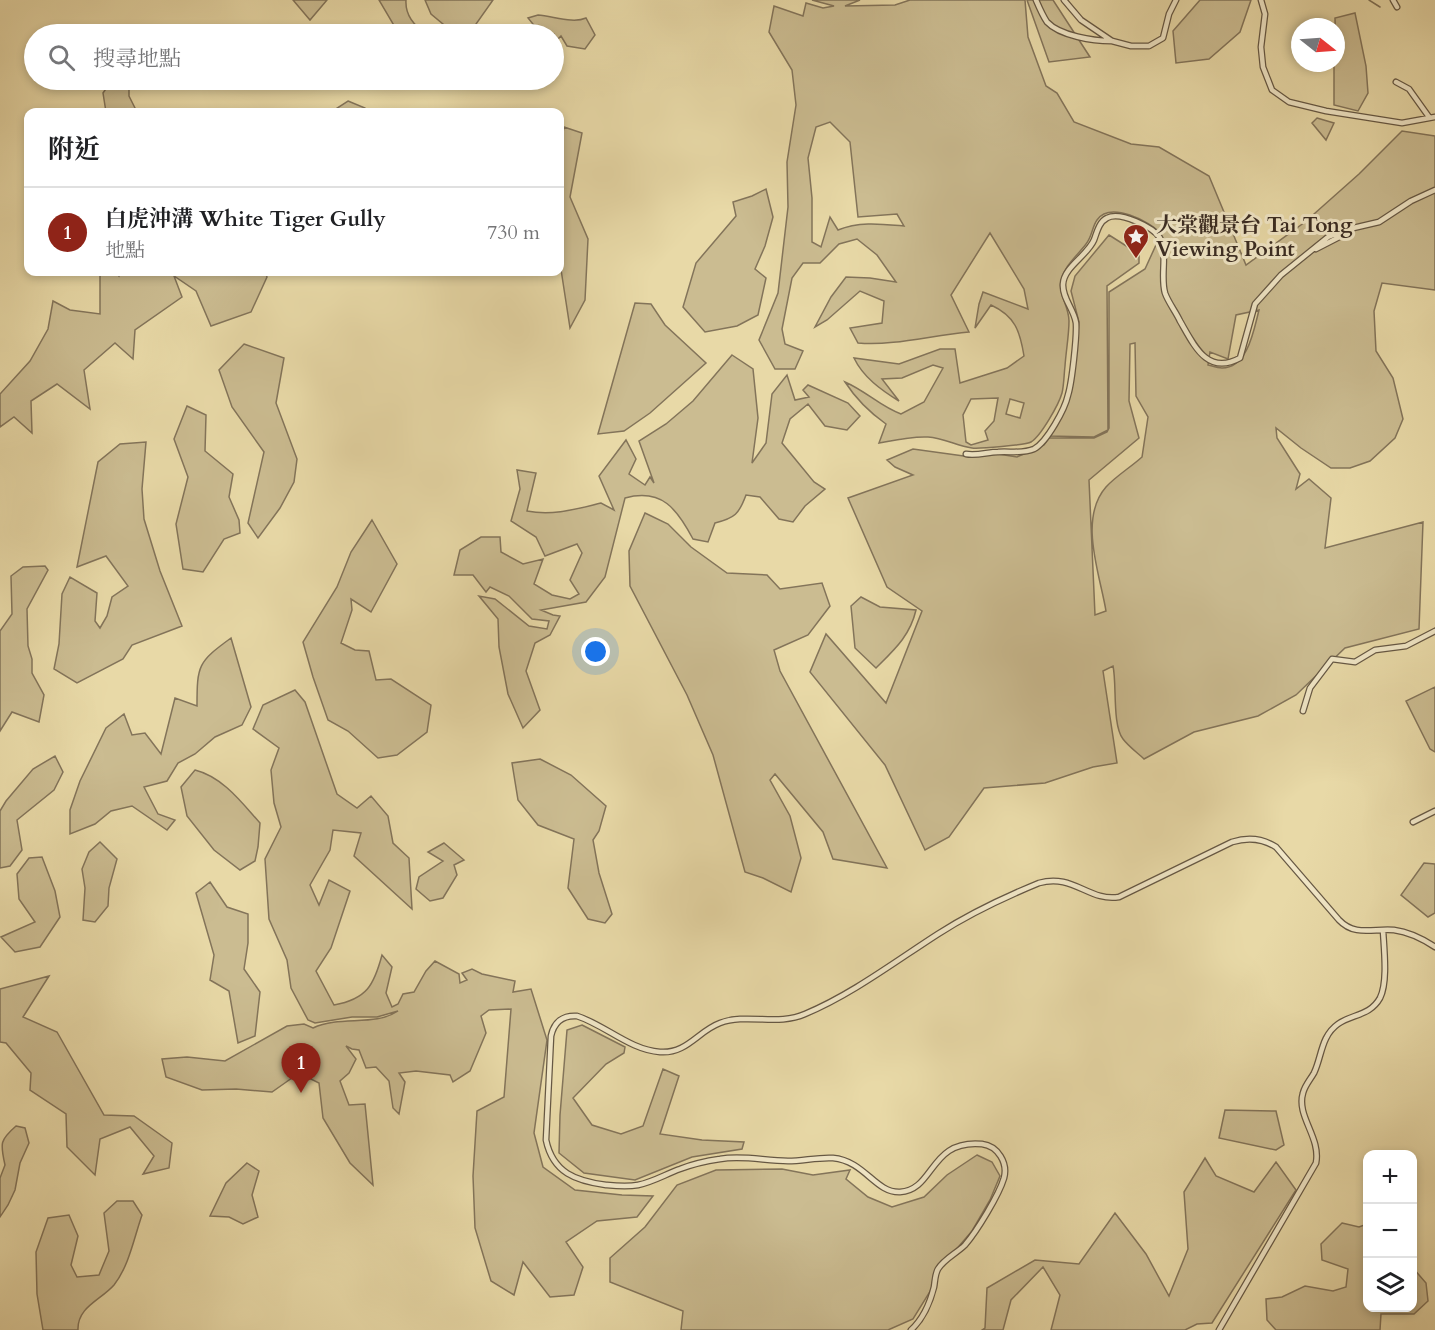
<!DOCTYPE html>
<html lang="zh-TW">
<meta charset="utf-8">
<style>
body{margin:0;font-family:Cardo,"Noto Serif TC",serif;background:#f6f6f6;color:#202124}
.controls{position:absolute;right:18px;bottom:18px;display:grid;overflow:hidden;border-radius:12px;box-shadow:0 3px 9px #0003}
.controls button{width:54px;height:54px;display:grid;place-items:center;padding:0;border:0;border-bottom:2px solid #e0e0e0;background:#fff;color:#202124;font:30px sans-serif}
.compass{position:absolute;left:1291px;top:18px;width:54px;height:54px;border-radius:50%;background:#fff;box-shadow:0 3px 9px #0003;rotate:107deg}
.you{position:absolute;left:596px;top:652px;width:21px;height:21px;margin:-15px;border:4px solid #fff;border-radius:50%;background:#1a73e8;box-shadow:0 0 0 9px #1a73e833}
.badge{display:grid;place-items:center;width:39px;height:39px;border-radius:50%;background:#8f2418;color:#fff;font-size:20px;font-weight:700}
.pin{position:absolute;translate:-50% -50px;filter:drop-shadow(0 2px 3px #0008)}
.pin::after{content:'';position:absolute;top:32px;width:21px;height:18px;background:inherit;clip-path:polygon(0 0,100% 0,50% 100%)}
.list{margin:0;padding:0;list-style:none}
h2{display:flex;justify-content:space-between;align-items:center;height:78px;margin:0;padding:0 24px;font-size:26px}
h2 small{font-size:20px;font-weight:400;color:#757577}
.list li{display:grid;grid-template-columns:39px 1fr auto;gap:18px;align-items:center;box-sizing:border-box;height:90px;padding:0 24px;border-top:2px solid #e0e0e0}
.list b{display:block;font-size:22px;white-space:nowrap}
.list p{margin:0;font-size:20px;white-space:nowrap;color:#757577}
.list em{font-size:20px;font-style:normal;color:#757577}
.icon{flex:none;width:33px;height:33px;fill:none;stroke:currentColor;stroke-width:2;stroke-linecap:round;stroke-linejoin:round}
.map{position:relative;flex:none;width:1435px;height:1330px;overflow:hidden}
.search{position:absolute;background:#fff;box-shadow:0 3px 9px #0003;left:24px;top:24px;width:540px;height:66px;display:flex;align-items:center;gap:15px;box-sizing:border-box;padding:0 21px;border-radius:33px;color:#757577;font-size:22px}
.panel{position:absolute;background:#fff;box-shadow:0 3px 9px #0003;left:24px;top:108px;width:540px;height:168px;border-radius:12px}
.map>svg:first-child{display:block}
</style>
<div class="map">
<svg width="1435" height="1330" viewBox="0 0 1435 1330">
<rect width="100%" height="100%" fill="#e8d9a7"/>
<filter id="stains"><feTurbulence type="fractalNoise" baseFrequency=".00333" numOctaves="4"/><feColorMatrix values="0 0 0 0 .2 0 0 0 0 .09 0 0 0 0 .02 0 0 0 .5 -.17"/></filter>
<radialGradient id="worn" r=".72"><stop offset=".6" stop-color="#630" stop-opacity="0"/><stop offset="1" stop-color="#630" stop-opacity=".3"/></radialGradient>
<path fill="#cbbc91" stroke="#83745a" stroke-width="1.5" fill-rule="evenodd" d="M293,0H327L310,20Z
M379,0H406C405,15 414,26 427,34H399Z
M425,0H493L469,34H455L431,14Z
M812,0H860L845,6L895,5L910,0H1025L1028,37L1046,86L1057,93L1074,122L1131,144L1159,147L1209,176L1246,265L1305,222L1359,174L1402,131L1435,136V290L1382,283L1374,311L1376,351L1393,378L1403,419L1395,438L1370,461L1350,468H1331L1301,448L1276,428L1277,438L1300,474L1296,489L1309,479L1331,498L1325,548L1423,522L1419,629L1345,648L1296,695L1258,716L1194,732L1144,759C1138,753 1129,747 1123,739C1112,725 1117,684 1113,666L1103,671L1117,763L1093,767L1045,783L984,788L949,837L925,850L885,765L810,672L826,634L886,703L922,611L887,587L848,498L913,475L895,467L887,460L913,449L971,457L998,454L1017,457L1044,445L1049,438H1094L1107,432L1109,428V292L1145,269L1161,234C1150,221 1110,201 1097,220C1092,227 1092,237 1086,244C1077,256 1064,266 1061,281C1058,294 1069,306 1069,321C1069,335 1066,351 1065,366C1064,374 1064,385 1062,393C1059,404 1041,436 1031,442C1026,445 978,449 972,448C957,446 944,438 928,437C912,436 895,440 879,443L886,424C869,412 856,399 845,382C866,391 881,407 901,414L924,402L943,368L933,365L902,378L882,379L899,401C881,390 863,377 854,358L899,364L940,349H955L960,383L1007,368L1024,356C1020,331 1015,316 991,305L975,328L979,304L983,292L1028,309L1024,289L990,233L951,295L969,332C932,335 895,346 858,343L850,328L882,323L884,301L860,291L827,320L815,327L831,297L846,277L870,278L896,282L877,255L857,239L839,244L820,263H803L792,278L782,329L785,344L803,351L795,369H775L759,340L778,293L788,207L787,162L796,105L792,70L769,32L774,6L803,16L806,3L823,8L834,6ZM830,122L850,142L858,217L897,214L904,226C882,224 859,221 838,230L830,217L821,247L812,242V198L808,158L816,127ZM1259,310C1254,329 1248,368 1222,368C1218,368 1212,366 1208,365L1210,352L1228,359L1236,315ZM1135,343L1136,396L1148,417L1142,457C1131,467 1116,476 1106,487C1078,519 1100,574 1106,611L1095,615L1089,480L1139,438L1129,401L1130,344ZM998,398L994,421L985,431L988,440L971,445L966,442L963,415L971,399ZM1010,399L1024,403L1020,418L1006,414Z
M1027,0H1053L1090,57L1049,62Z
M1200,0H1251L1240,32L1209,59L1176,63L1173,31Z
M1355,13L1366,66L1368,93L1358,111L1334,105V63H1336L1335,18Z
M538,15C553,16 573,24 586,18L595,35L585,49L567,46L561,36L554,43V34H541L528,18Z
M112,80H129V96L137,112H106L103,93Z
M348,101L365,108L366,112H331Z
M1317,118L1334,123L1326,140L1312,123Z
M564,127L582,133L570,197L588,239L585,300L570,328L560,263V148Z
M766,189L773,217L765,246L755,269L766,278L758,315L737,326L705,332L683,307L696,263L736,216L733,202L752,196Z
M1109,235L1139,254V263L1107,286L1108,430L1094,437L1048,436L1073,383L1079,322L1071,291L1075,276Z
M100,272H116L119,276L121,272H265L267,277L251,312L211,326L196,291L174,276L182,297L135,330L133,359L115,343L84,370L90,409L57,384L31,401L32,433L14,417L0,427V394L30,361L48,329L53,301L70,310L100,314Z
M635,303L651,304L665,325L706,363L650,413L624,431L598,434Z
M244,344L284,358L276,403L297,459L294,482L280,508L258,538L248,523L264,452L232,407L219,370Z
M732,355L753,369L758,418L752,463L766,443L772,394L787,375L795,400L809,397L803,390L808,385L848,403L860,416L847,430L825,426L808,404L790,419L782,443L814,482L825,489L805,506L793,522L779,519L760,497L746,495C739,514 735,518 715,523L708,542L693,539C677,509 662,488 625,498L605,577L586,602L541,610L553,615L560,616L550,635L535,643L526,671L540,710L523,728L508,694L499,647L498,619L479,596L495,599L529,626L547,629L549,621L532,619L509,596L490,587L486,592L473,575H454L460,550L481,537H500L501,552L523,564L543,559L534,584L552,595L570,599L579,594L570,580L582,553L577,544L545,556L536,537L511,521L520,489L517,470L536,473L527,511C553,516 576,509 601,503L614,510L599,476L626,440L636,459L629,474L645,485L650,477L654,483L639,441L666,424L693,401Z
M187,406L206,415L205,451L233,474L229,497L239,520L240,533L224,539L203,572L183,569L176,524L188,477L174,439Z
M146,442L142,489L144,519L160,571L182,626L132,645L123,659L77,683L54,669L59,644L62,594L70,577L97,593L95,621L100,628L107,616L112,597L128,586L106,556L77,567L98,462L120,444Z
M645,513L668,524L691,547L727,573L767,575L780,589L822,583L830,606L808,635L774,650L780,671L887,868L833,859L823,832L775,774L770,780L790,816L801,858L791,892L763,878L745,872L713,755L687,695L630,586L629,551Z
M372,520L397,564L371,612L351,599L352,610L341,643L355,650L369,651L376,680L391,679L431,705L427,732L397,755L378,758L348,731L328,720L313,677L303,642L337,587L351,552Z
M45,566L48,570L27,609L28,646L32,659V673L44,695L39,722L12,712L0,731V631L12,614L11,576L23,567Z
M861,597L880,607L916,610C910,636 894,650 876,668L855,648L851,606Z
M231,638L251,707L242,725L215,737L195,754L178,763L167,781L144,787L158,814L175,820L167,830L132,806L111,811L95,824L70,834V810L80,781L106,728L124,714L132,735L145,733L161,754L175,698L197,706C197,665 198,662 231,638Z
M1435,687V752L1430,749L1406,701Z
M295,690L305,702L337,794L357,808L371,796L388,816L393,843L409,858L412,909L354,856L361,833L333,830L330,850L310,885L319,905L329,880L350,891L331,948L316,971L334,1005C367,999 374,985 382,955L392,967L386,993L392,1007L398,1004L403,994L414,992L426,971L435,961L459,974L460,983L467,980L462,973L472,969L482,974L515,981L513,992L531,989L547,1040L534,1133L543,1167L575,1190L622,1195L653,1196L637,1217L597,1221L566,1242L583,1267L574,1295L550,1297L523,1262L514,1295L491,1281L475,1228L473,1176L477,1111L504,1097L511,1009L489,1010L481,1016L486,1033L470,1071L453,1082L450,1075L416,1071L399,1073L405,1082L399,1114L393,1108L389,1081L376,1067L366,1068L359,1050L352,1049L346,1046L356,1059L349,1073L340,1081L349,1105L365,1104L373,1185L350,1163L323,1118L319,1083L299,1073L272,1092L236,1089L202,1090L166,1077L162,1059L187,1057L225,1061L287,1026L304,1024L313,1028C341,1015 374,1027 398,1011L377,1017H352L315,1023L308,1020L291,988L287,960L269,919L265,859L281,827L274,803L271,770L279,748L253,729L263,705Z
M55,756L63,772L54,790L17,820L22,850L10,866L0,868V811L6,801L33,769Z
M540,759L571,775L606,806L599,831L593,840L599,873L612,914L605,923L588,919L568,888L574,839L538,825L518,800L512,763Z
M195,770C223,777 242,803 260,823L258,847L255,861L240,870L214,850L187,816L181,787Z
M100,842L117,859L109,888L108,906L95,922L83,920L85,888L82,869L89,852Z
M444,843L464,860L454,865L457,875L443,898L430,901L416,889L419,877L443,861L428,852Z
M42,857L55,891L60,917L40,947L15,952L1,937L35,922L19,899L17,874L29,858Z
M1424,863L1435,864V913L1428,917L1401,895Z
M210,882L227,907L248,914V943L244,969L260,992L255,1036L238,1043L229,991L210,980L214,955L196,893Z
M49,976L23,1017L57,1032L104,1115L134,1116L172,1143L169,1168L143,1174L154,1156L130,1127L100,1139L95,1175L67,1147L66,1114L30,1090L31,1073L6,1043L0,1042V989Z
M582,1025L625,1047L624,1053L606,1064L573,1098L592,1125L621,1134L643,1126L663,1069L679,1076L660,1134L702,1140L744,1142L742,1149L692,1157L635,1180L584,1173L559,1153L560,1115L567,1030Z
M1225,1110L1276,1111L1284,1145L1276,1150L1219,1138Z
M16,1126L25,1128L29,1143L20,1163L15,1190L8,1205L0,1217V1178L5,1165C0,1143 0,1140 16,1126Z
M977,1155L992,1162L1000,1176L990,1200L972,1231L954,1252L941,1262L931,1290L913,1319L888,1330H681L683,1311L610,1282V1258L645,1227L677,1185L716,1170L782,1169L813,1175L850,1170L846,1179L868,1197L892,1207L924,1197L947,1175Z
M1205,1158L1216,1176L1254,1192L1276,1162L1296,1190L1212,1323L1197,1324L1185,1330H1051L1060,1295L1043,1267L1011,1300L1003,1330H982L985,1328L987,1288L1035,1260L1079,1264L1115,1213L1146,1254L1169,1296L1188,1249L1184,1192Z
M247,1163L259,1171L252,1195L258,1217L243,1224L229,1217L210,1216L226,1183Z
M117,1201H133L142,1215C134,1238 129,1266 114,1285C101,1300 77,1307 78,1330H43L37,1294L36,1252L48,1218L69,1215L78,1236L71,1265L77,1277L99,1275L109,1251L104,1213Z
M1342,1223L1359,1227L1367,1224L1368,1308H1412L1413,1268L1426,1283L1428,1301L1414,1314H1381L1380,1330H1276L1267,1320L1266,1299L1282,1297L1305,1286L1333,1291L1346,1287L1348,1269L1322,1260L1321,1244Z"/>
<g fill="none" stroke-linecap="round" stroke-linejoin="round">
<path stroke="#7f7157" stroke-width="1.5" d="M1369,0L1380,7"/>
<defs>
<path id="minor" d="M1036,0C1039,7 1043,16 1047,22C1060,36 1094,41 1111,41
M1064,0L1081,20L1112,41L1131,46H1149L1163,38L1169,14L1176,0
M1261,0L1265,14L1261,47L1263,67L1272,90L1289,102L1326,111L1402,123L1435,117
M1393,0L1397,7
M1396,82L1409,89L1429,117
M1316,249L1351,231
M966,454C977,456 988,452 998,452C1010,451 1023,454 1034,449C1047,442 1065,409 1068,395C1072,382 1077,336 1076,323C1074,309 1062,298 1063,284C1064,267 1087,256 1094,240C1097,232 1099,222 1107,218C1120,211 1153,227 1160,238C1168,254 1160,276 1165,293C1168,302 1176,312 1180,321C1194,345 1207,376 1240,358L1255,304L1281,275L1328,237L1349,229L1379,222L1411,201L1435,190
M1303,711L1310,688L1332,659L1355,662L1375,650L1406,646L1435,631
M1413,822L1435,811
M911,1330C924,1318 930,1303 934,1287C935,1281 935,1274 938,1269C944,1259 957,1253 965,1245C977,1231 999,1195 1004,1178C1008,1163 998,1146 982,1144C929,1139 935,1190 900,1192C875,1193 865,1161 833,1158C818,1157 803,1161 788,1161C765,1161 743,1155 720,1159C706,1161 693,1164 680,1169C666,1174 653,1182 638,1185C627,1187 617,1186 606,1185C576,1181 553,1173 546,1140L551,1036C554,1022 563,1015 577,1016C605,1025 630,1050 660,1052C687,1054 698,1031 720,1023C747,1013 778,1026 805,1014C851,995 896,961 938,934C969,914 1005,897 1039,883C1073,873 1089,902 1119,897L1232,842C1248,837 1262,838 1276,847L1339,920C1355,937 1374,928 1394,930C1409,932 1423,939 1435,947
M1219,1330L1316,1163C1321,1137 1296,1116 1303,1093C1305,1085 1310,1080 1314,1073C1322,1056 1321,1036 1338,1024C1352,1014 1370,1016 1380,998C1388,982 1384,949 1383,930"/>
</defs>
<use href="#minor" stroke="#665844" stroke-width="7"/>
<use href="#minor" stroke="#f0e6c6" stroke-width="4.5"/>
</g>
<defs>
<symbol id="sight-pin" viewBox="-11 -11 22 30"><path d="M0 17L-7.5 6A9.5 9.5 0 1 1 7.5 6Z" fill="#8f2418" stroke="#f0e6c6"/><path d="M0-6L1.8-2.2L6-1.7L2.9 1.2L3.7 5.4L0 3.3L-3.7 5.4L-2.9 1.2L-6-1.7L-1.8-2.2Z" fill="#fff"/></symbol>
</defs>
<g fill-rule="evenodd">
<use href="#sight-pin" x="1121" y="222" width="30" height="40"/>
</g>
<g text-anchor="middle" stroke-width="6" stroke-linejoin="round" paint-order="stroke">
<g font-size="21" font-weight="bold" fill="#3b2d23" stroke="#f0e6c6" text-anchor="start">
<text x="1156" y="232">大棠觀景台 Tai Tong<tspan x="1156" dy="24">Viewing Point</tspan></text>
</g>
</g>
<rect width="100%" height="100%" filter="url(#stains)"/>
<rect width="100%" height="100%" fill="url(#worn)"/>
</svg>
<div class="controls">
<button>+</button>
<button>−</button>
<button><svg class="icon" aria-label="layers" viewBox="0 0 24 24"><path d="M12 4l9 5-9 5-9-5zM3 14l9 5 9-5"/></svg></button>
</div>
<svg class="compass" viewBox="-18 -18 36 36"><path d="M0-13l5 13h-10z" fill="#e53935"/><path d="M0 13l5-13h-10z" fill="#757577"/></svg>
<div class="you"></div>
<div class="pin badge" style="left:301px;top:1093px">1</div>
<div class="search"><svg class="icon" aria-label="search" viewBox="0 0 24 24"><circle cx="10" cy="10" r="6"/><path d="M15 15l6 6"/></svg>搜尋地點</div>
<section class="panel">
<h2>附近<small></small></h2>
<ul class="list">
<li><span class="badge">1</span><div><b>白虎沖溝 White Tiger Gully</b><p>地點</p></div><em>730 m</em></li>
</ul>
</section>
</div>
